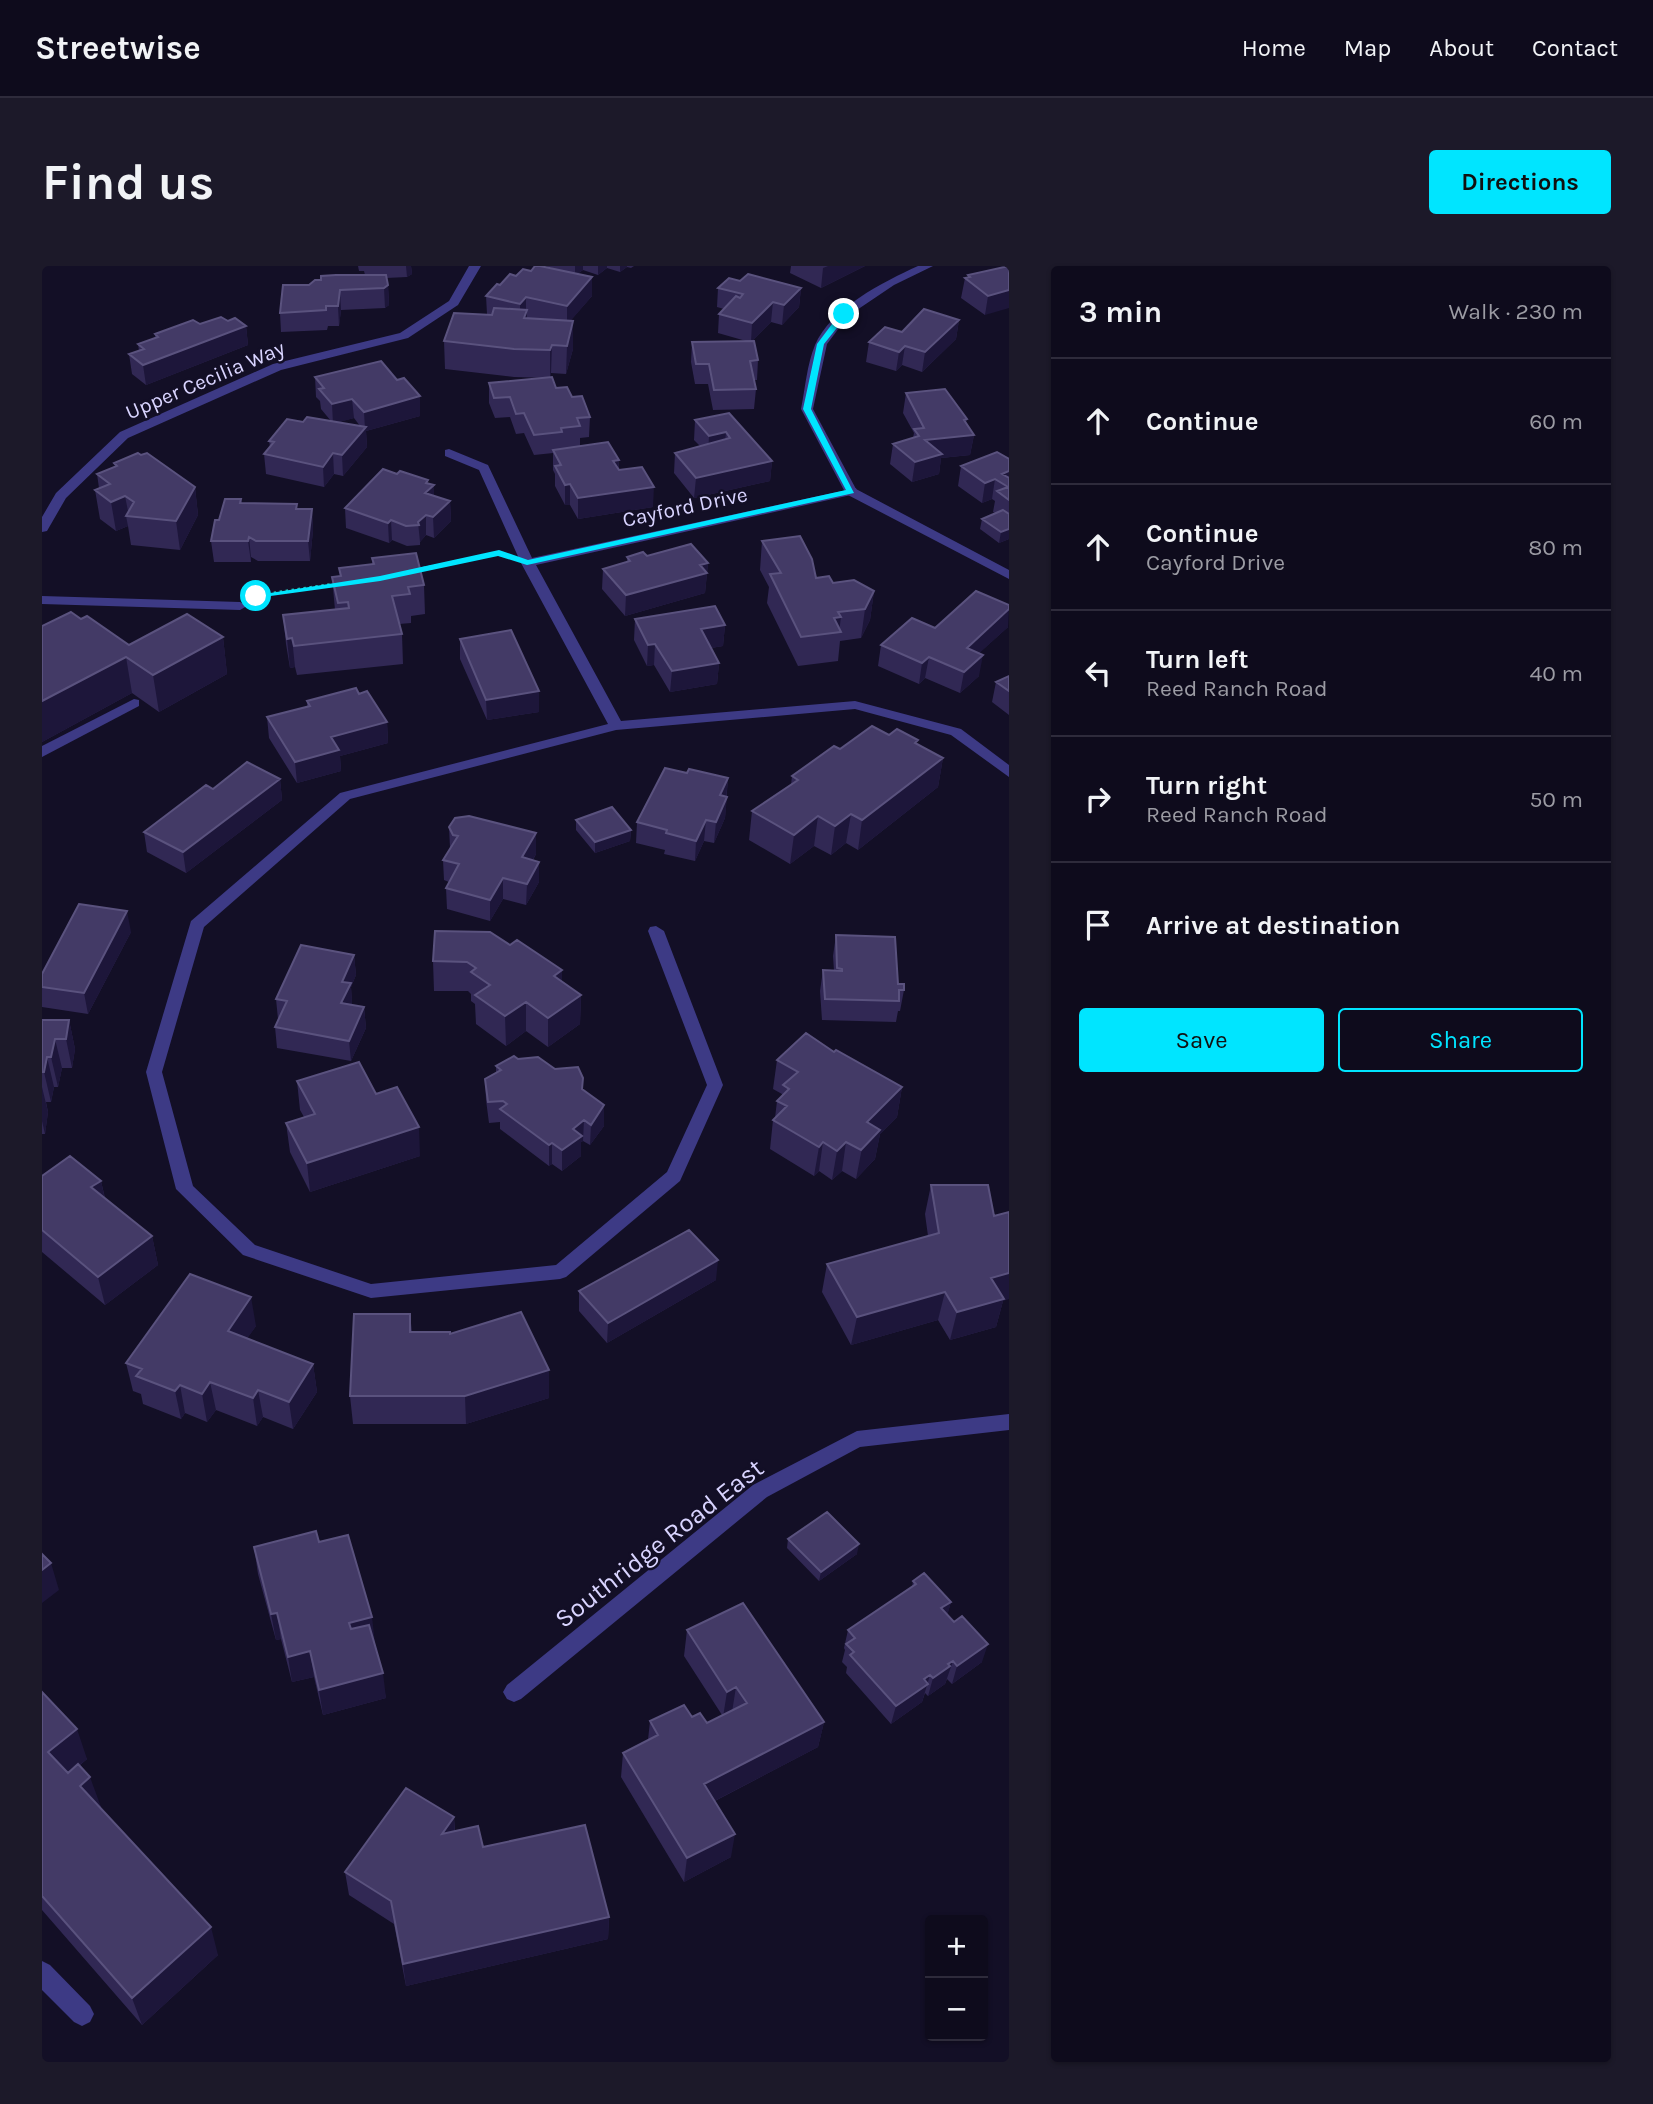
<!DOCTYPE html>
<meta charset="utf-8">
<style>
body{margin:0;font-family:Karla,sans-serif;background:#1c1929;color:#f1f3f6}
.controls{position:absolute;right:21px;bottom:21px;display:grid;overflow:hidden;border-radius:7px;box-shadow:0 2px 5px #0004}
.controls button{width:63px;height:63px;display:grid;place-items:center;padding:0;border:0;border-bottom:2px solid #2e2b3b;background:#0e0b1c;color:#f1f3f6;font:35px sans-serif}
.stop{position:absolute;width:21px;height:21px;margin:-16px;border:5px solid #00e5ff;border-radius:50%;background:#fff}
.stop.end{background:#00e5ff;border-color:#fff;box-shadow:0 2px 7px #0008}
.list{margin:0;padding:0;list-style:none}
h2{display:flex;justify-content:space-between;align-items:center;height:91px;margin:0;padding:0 28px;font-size:30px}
h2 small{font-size:23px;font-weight:400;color:#9b9ba3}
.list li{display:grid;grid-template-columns:46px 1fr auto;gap:21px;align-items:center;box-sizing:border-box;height:126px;padding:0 28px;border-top:2px solid #2e2b3b}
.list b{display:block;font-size:26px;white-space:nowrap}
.list p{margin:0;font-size:23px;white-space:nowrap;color:#9b9ba3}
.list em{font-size:23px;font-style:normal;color:#9b9ba3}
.actions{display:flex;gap:14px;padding:21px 28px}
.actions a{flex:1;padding:16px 0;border:2px solid #00e5ff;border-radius:7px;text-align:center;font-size:24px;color:#00e5ff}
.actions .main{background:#00e5ff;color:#111}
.icon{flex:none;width:38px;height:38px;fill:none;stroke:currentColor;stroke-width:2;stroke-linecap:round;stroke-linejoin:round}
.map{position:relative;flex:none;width:967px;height:1796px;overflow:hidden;border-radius:7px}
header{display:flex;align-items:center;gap:42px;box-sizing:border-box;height:98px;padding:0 35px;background:#0e0b1c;border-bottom:2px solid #2e2b3b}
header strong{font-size:33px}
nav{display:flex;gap:38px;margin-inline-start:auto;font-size:24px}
.intro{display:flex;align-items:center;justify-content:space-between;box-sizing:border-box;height:168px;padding:0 42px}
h1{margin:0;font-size:49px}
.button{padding:18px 32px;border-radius:7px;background:#00e5ff;color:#111;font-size:24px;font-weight:700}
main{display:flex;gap:42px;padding:0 42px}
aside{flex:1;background:#0e0b1c;border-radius:7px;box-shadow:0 2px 5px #0004}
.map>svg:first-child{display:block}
</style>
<header>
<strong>Streetwise</strong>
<nav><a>Home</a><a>Map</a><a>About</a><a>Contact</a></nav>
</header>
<div class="intro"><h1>Find us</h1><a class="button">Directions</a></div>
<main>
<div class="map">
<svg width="967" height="1796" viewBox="0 0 967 1796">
<rect width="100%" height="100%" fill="#130f26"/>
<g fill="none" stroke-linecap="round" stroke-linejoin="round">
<path stroke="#2fb8b0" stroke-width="3.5" stroke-dasharray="2.5 3.5" stroke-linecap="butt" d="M375,304L452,288
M220,329L294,318"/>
<path fill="#3d3a85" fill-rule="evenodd" d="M92,433L97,434V440L0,491V480Z"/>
<path fill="#3d3a85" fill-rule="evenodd" d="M427,0H439L416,39L366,72L239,104L86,172L24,232L5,265L0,266V251L14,227L78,166L231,98L358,67L407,35Z
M407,183L446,199L490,292L814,222L815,225L809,229L494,299L579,455L813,435L919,463L967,499V511L909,469L813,443L574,464L308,533L162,661L120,806L151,920L213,979L329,1018L514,999L625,906L665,819L606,665L608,661L614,660L622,665L681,819L638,915L524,1011L518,1013L329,1032L201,989L134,923L104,806L149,655L298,527L566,458L479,297L437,204L403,190V184Z
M0,330L198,336L205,340L198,344L0,338Z
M967,1148V1164L818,1181L725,1231L479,1433L472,1436L465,1433L461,1426L465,1419L711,1219L815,1165Z
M0,1695L8,1699L48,1740L52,1748L48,1756L40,1760L32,1756L0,1724Z"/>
<path fill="#3d3a85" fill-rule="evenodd" d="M876,0H891L852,19L806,50L785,78L771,143L814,223L967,304V313L804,228L759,143C763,123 765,98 773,79C789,42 841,16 876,0Z"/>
</g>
<path fill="#312854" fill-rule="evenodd" d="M316,0H369L370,8L365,11L344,12L346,19L347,39L343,42L299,44L297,60H286L285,64L239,66L238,47L267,19L279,14L323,9L322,5H317Z
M504,0H592L589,2L585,1L578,6L565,2L556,9L541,4L535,8L550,11V30L528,55H531V83L524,108L509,107L508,111L514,122L530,131L548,151L547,171L538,172V180L577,194V204L611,241L536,253L528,239H523L513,220V208L511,204V187L492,189L482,167L474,168L468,151L453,152L447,137V117L506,112L472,111L403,103L402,75L445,48L444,30L458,19L474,10L489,5L516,4Z
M749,0H823L779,22L748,7Z
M967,0L943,49L919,32L923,12L925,11L926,9Z
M698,15L759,22L757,41L740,59L729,56L710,75L716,94L715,114H712L714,123L712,143L671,144L666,118H653L649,96L650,76L704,75L676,67L677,48L682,43L675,41L676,22Z
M917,54L914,73L880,106L860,99L854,105L824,96L827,76Z
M186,55L204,60L206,79L104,119L90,108L87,88L97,85L96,78L113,72V68L158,58Z
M273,111L355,114L378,130V150L324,165L325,181L301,210L292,208L282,221L224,208L222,188L228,181L227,175L261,156L289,155L279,143L278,135L274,131ZM312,152L318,160L296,156Z
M864,127L925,153L924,156L932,169L928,189L899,192L897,208L870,216L848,198L851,178L871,172L872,167L861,147Z
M687,147L730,195L728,215L652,232L632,207L633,187L658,180L652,174L653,154Z
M967,193V273L957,277L938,263L940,253L954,247L951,246L953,235L950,233L940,237L916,220L919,200Z
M72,197L153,221L156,249L138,284L89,279L86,260L74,265L58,253L53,224L57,222L55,208L73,201Z
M355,208L386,214V218L392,230L408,235L409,255L392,272L384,269L378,276V279L365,280L350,274L347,277L304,262L303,242Z
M199,233L200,237L255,243H270L271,264L268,295H216L209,291V296H172L169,275L177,254Z
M720,275L774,312L791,317L832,325L828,354L819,372L798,375L796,395L756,400L725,337L727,321L718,304Z
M605,290L666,297L663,327L583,350L560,323L561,303L585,296V291Z
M330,292L382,319L383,348L369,350V357L357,358L360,368L361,398L255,409L253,401L248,402L244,378L241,349L293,344L290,311H298L297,302L330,299Z
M39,353L87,379L181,371L185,408L117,446L90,427L0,476V360Z
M593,353L683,359L681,380L669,382L677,397L675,418L628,426L612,399L605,400L592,374Z
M966,361L937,387V410L918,427L883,412L877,418L836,400L839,379L893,362Z
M418,373L497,446L445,454L418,393Z
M967,410V449L950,436L954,416Z
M317,428L345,456L346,477L298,490L299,505L255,517L227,472L225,451L265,441V435Z
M847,469L875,478L901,492L896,521L816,584L804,577L789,589L772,580L748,598L707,574L710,545L749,519L750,510L798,483Z
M645,507L686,512L683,552L672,577L662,575L653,595L622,588L623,584L594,577L595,556Z
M238,513L240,534L144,607L105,586L102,566L171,523Z
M534,554L589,564L588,575L553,587L534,564Z
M407,561L494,588L491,594L497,616L484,639L461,633L448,655L405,643L404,622L407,616L402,614L401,594L408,582Z
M89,666L46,748L0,741V708Z
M794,669L862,724L858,745H856L854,756L780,754L778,725L781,704L792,705L791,690Z
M468,679L520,704V715L539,729L538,758L506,781L484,765L464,780L434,758L433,738L429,735V728L426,725H392L391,695Z
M312,689L314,709L309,721L310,739L322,741L324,762L309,795L235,782L233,761L236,753L234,733Z
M0,754H27L33,783L30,802H20L16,821H12L9,836H4L6,846L3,868H0Z
M792,786L860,821L855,851L838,868L833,893L814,913L800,905L790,914L777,905L772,910L728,883L731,854L733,852L735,835L740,830V828L731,823L735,794Z
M476,793L541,824L562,839V860L548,879L541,875L539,876V890L520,905L510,898L507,900L458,863V856L447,857L444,834L443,813L454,807V800Z
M255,815L334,828L378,890L268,926L248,886L244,857L262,851L258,844Z
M0,910L59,915L63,932L110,970L116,999L63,1039L0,986Z
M889,919L961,1035L954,1061L908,1074L896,1054L809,1079L780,1026L785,998L886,970L883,948Z
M674,1014L565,1077L537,1045V1025Z
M368,1048L370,1066L408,1068L507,1104V1132L424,1158H311L308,1130Z
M214,1060L205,1072L271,1098L275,1126L251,1163L221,1151L215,1160L174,1144L165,1156L143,1147L139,1153L101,1138L99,1128L91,1125L84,1097Z
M746,1273L815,1288L777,1315L745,1282Z
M277,1276L332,1377L344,1432L281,1449L272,1411L250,1416L239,1373L234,1374L216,1308L212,1281Z
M871,1315L909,1336L905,1349L940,1396L910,1418L905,1413L903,1418L886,1430L883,1427L880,1436L849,1458L804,1407L805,1401L800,1396L803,1384L802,1382L806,1364L870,1321Z
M645,1364L782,1456L776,1481L673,1535L689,1591L642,1616L579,1511L581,1487L606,1474L608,1455L650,1451L665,1457L680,1449L642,1390Z
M0,1426L45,1493L37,1500L59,1541L58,1542L176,1689L100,1759L0,1644Z
M412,1551L413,1565L567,1651L566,1673L364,1720L352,1658L307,1629L303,1606Z"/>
<path fill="#1d163a" d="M364,0H369L370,8L365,11Z
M533,0H541V4L533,9Z
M556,0H565V2L556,9Z
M578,0H585V1L578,6Z
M786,0H823L779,22L781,2Z
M550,11V30L525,59V40Z
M346,19L347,39L343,42L342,22Z
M759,22L757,41L740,59L742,39Z
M298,24L299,44L297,60L296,40Z
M967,24V42L943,49L946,30Z
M484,31V47L485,44V72L478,57V38Z
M731,36L729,56L709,76L710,57Z
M917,54L914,73L880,106L883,86Z
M531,55V83L524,108L525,80Z
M204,60L206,79L104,119L101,99Z
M510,79L509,107L508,112V84Z
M863,80L860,99L854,105L857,86Z
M378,130V150L324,165L325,181L301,210L300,189L323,163L322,146Z
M310,133L312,152L291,158L290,138Z
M684,166L682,187L666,190L667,170Z
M932,169L928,189L899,192L897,208L870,216L873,196L883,174Z
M291,187L292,208L282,221L281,201Z
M577,194L576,214L571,195Z
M730,195L728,215L652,232L654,212Z
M967,205V224L960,208Z
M953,213L950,233L940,237L943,217Z
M386,214L387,224L392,219V239L384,247V217Z
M528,218V239H523V219Z
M153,221L156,249L138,284L134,255Z
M612,221L611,241L536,253V232Z
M83,230L87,250H84L86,260L74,265L69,236Z
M408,235L409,255L392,272L391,251Z
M270,243L271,264L268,295L266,275Z
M384,249V269L378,276L376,256Z
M349,254L350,274L347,277L346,257Z
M967,263V273L957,277L959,266Z
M207,271L209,291V296L206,275Z
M666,297L663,327L583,350L584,329Z
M832,325L828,354L819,372L823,343Z
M967,343L966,361L921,402L925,382Z
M799,351L797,366L792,352Z
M683,359L681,380L657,384L659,363Z
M181,371L185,408L117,446L111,409Z
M250,372L253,401L248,402L245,373Z
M613,378L612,399L605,400L606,379Z
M941,389L937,410L918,427L922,406Z
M84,391L90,427L0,476V435Z
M887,391L883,412L877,418L880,397Z
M677,397L675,418L628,426L630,405Z
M497,425V446L445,454L444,434Z
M345,456L346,477L298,490L299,505L255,517L253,496L289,471Z
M901,492L896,521L816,584L820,554Z
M686,512L684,533L678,529Z
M238,513L240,534L144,607L141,586Z
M685,531L683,552L672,577L674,556Z
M809,548L804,577L789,589L793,560Z
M776,550L772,580L748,598L752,569Z
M664,554L662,575L653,595L654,575Z
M589,564L588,575L553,587V576Z
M494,567V588L480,612V591Z
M497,596V616L484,639L485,618Z
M461,612V633L448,655V634Z
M85,645L89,666L46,748L42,727Z
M312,689L314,709L309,721L310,738L301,758L299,737L300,716Z
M520,704V734L512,710Z
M539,729L538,758L506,781V752Z
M484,736V765L464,780L463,750Z
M322,741L324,762L309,795L307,775Z
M27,754L33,783L30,802L24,773Z
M13,773L20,802L16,821L9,791Z
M5,791L12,821L9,836L2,806Z
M0,821L6,846L3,868L0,855Z
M860,821L855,851L838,868L833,893L814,913L825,856Z
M562,839V860L548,879L549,859Z
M542,854L541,875L539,876V890L520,905V884L531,863Z
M377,861L378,890L268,926L265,897Z
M781,876L777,905L772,910L777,881Z
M804,876L800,905L790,914L795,885Z
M510,877V898L507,900V879Z
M59,915L65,943L49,921Z
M110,970L116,999L63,1039L56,1011Z
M676,994L674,1014L565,1077L566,1057Z
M967,1007V1033L961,1035L954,1061L908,1074L915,1046L949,1012Z
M903,1026L896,1054L809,1079L815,1051Z
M209,1031L214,1060L191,1093L186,1065Z
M271,1098L275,1126L251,1163L247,1136Z
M507,1104V1132L424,1158L423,1130Z
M168,1116L174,1144L165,1156L160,1128Z
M138,1119L143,1147L139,1153L133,1125Z
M216,1124L221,1151L215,1160L211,1132Z
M817,1278L815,1288L777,1315L779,1306Z
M9,1297L17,1324L0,1337V1304Z
M909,1336L904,1354L899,1342Z
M235,1347L239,1373L234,1374L229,1348Z
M330,1351L333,1377L311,1383L307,1357Z
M946,1378L940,1396L910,1418L915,1400Z
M268,1385L272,1411L250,1416L246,1391Z
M911,1395L903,1418L886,1430L891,1412Z
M341,1407L344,1432L281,1449L277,1424Z
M888,1409L880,1436L849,1458L854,1440L882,1413Z
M694,1421L690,1446L681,1451L685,1426Z
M782,1456L776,1481L659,1542L662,1518Z
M35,1463L45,1493L17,1516L6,1486Z
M48,1511L59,1541L48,1550L38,1520Z
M412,1551L413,1575L400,1568Z
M693,1568L689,1591L642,1616L645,1592Z
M567,1651L566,1673L364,1720L361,1698Z
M169,1661L176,1689L100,1759L90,1732Z"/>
<path fill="#433a66" stroke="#5a527e" stroke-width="2" d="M493,0H498L550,11L525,40L484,31L478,38L444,30L455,18L458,19L468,8L474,10L481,3L489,5Z
M967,0V24L946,30L923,12L928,11L926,9Z
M706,8L759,22L742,39L731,36L710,57L677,48L694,30L698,32L701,28L676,22L687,12L698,15Z
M294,9H344L346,19L342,22L298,24L296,40H284V44L238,47L241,19H267L273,14H279V10Z
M452,42L485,44L482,52L531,55L525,80L510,79L508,84L472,83L402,75L412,47L450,49Z
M882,43L917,54L883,86L863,80L857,86L827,76L843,61L860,66Z
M179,51L186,55L193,52L204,60L101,99L87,88L102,83L96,78L116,71L113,68L151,54L158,58Z
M712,75L716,94L708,95L714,123L672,124L667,98H654L650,76Z
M339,95L355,114L362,112L378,130L322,146L310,133L290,138L277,123L282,122L273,111Z
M510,111L514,122L525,121L530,131L540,130L548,151L535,152L538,160L519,162L520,166L492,169L482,147L474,148L468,131L452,132L447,117Z
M903,123L925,153L922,154L932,169L883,174L900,188L873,196L851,178L877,170L872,163L882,162L864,127Z
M687,147L730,195L654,212L633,187L688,172L684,166L667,170L653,154Z
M265,151L324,161L300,189L291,187L281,201L222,188L232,176L227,175L245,153L261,156Z
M566,176L577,194L571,195L577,204L600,201L612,221L536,232L528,218L523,219L513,200L519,199L511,184Z
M955,186L967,193V205L960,208L967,212V234L955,225L966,221L953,213L943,217L919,200Z
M96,187L99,189L105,187L153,221L134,255L84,250L92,236L83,230L69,236L53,224L68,218L55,208L75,200L72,197Z
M341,203L355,208L358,205L386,214L384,217L392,219L383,227L408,235L391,251L384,249L376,256L377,259L364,260L349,254L346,257L303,242Z
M183,233H199L198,237L255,238L254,243H270L266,275H214L207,271L206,275H169L173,254H177Z
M961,244L967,248V263L959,266L940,253Z
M758,270L770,293L774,312L787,310L791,317L812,314L832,325L823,343L796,346L799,351L792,352L799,366L759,371L728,308L739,307L720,275Z
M649,278L666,297L658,299L665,307L584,329L561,303L588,295L585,291L601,286L605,290Z
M374,287L382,319L366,321L368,328L350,330L360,368L252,380L250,372L245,373L241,349L307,342L306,336L296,337L290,311L299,310L297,302L332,298L330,292Z
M934,325L967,339V343L925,382L941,389L922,406L887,391L880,397L839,379L870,352L893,362Z
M673,340L683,359L659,363L677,397L630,405L613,378L606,379L593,353Z
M29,346L39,353L45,350L87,379L145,348L181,371L111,409L84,391L0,435V360Z
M469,364L497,425L444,434L418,373Z
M967,410V425L954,416Z
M314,422L317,428L325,425L345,456L289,471L297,484L253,496L225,451L268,440L265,435Z
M830,460L847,469L855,463L876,474L873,477L901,492L820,554L809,548L793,560L776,550L752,569L710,545L756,514L750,510L792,480L798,483Z
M205,496L238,513L141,586L102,566L164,519L171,523Z
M623,502L645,507L647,503L686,512L678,529L685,531L674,556L664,554L654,575L624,567L625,564L595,556Z
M570,541L589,564L553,576L534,554Z
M427,550L494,567L480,591L497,596L485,618L461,612L448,634L404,622L417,598L401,594L416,570L411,569L407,561L413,552Z
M37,638L85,645L42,727L0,721V708Z
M393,665L448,666L468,679L475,674L520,704L512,710L539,729L506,752L484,736L463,750L433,729L448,719L429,706L434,702L425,696L391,695Z
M794,669L853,671L856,718H862V724H857V735L783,733L781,704L800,705V703L795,702Z
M259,679L312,689L300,716L309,717L299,737L322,741L307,775L233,761L245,735L234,733Z
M0,754H27L24,773H13L9,791H5L2,806H0Z
M764,767L792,786L794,784L860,821L825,856L838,864L819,884L804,876L795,885L781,876L777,881L731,854L745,840L735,835L747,823L741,819L756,806L735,794Z
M472,790L476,793L496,791L513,803L536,801L541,812L540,823L562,839L549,859L542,854L531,863L540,870L520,884L510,877L507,879L458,843L465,838L461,835L446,836L443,813L459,804L454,800Z
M317,796L334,828L355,821L377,861L265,897L244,857L273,848L255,815Z
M28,890L59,915L49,921L110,970L56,1011L0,964V910Z
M889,919H946L952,950L967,946V1007L949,1012L962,1033L915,1046L903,1026L815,1051L785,998L897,967Z
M647,964L676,994L566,1057L537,1025Z
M148,1008L209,1031L186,1065L271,1098L247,1136L216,1124L211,1132L168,1116L160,1128L138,1119L133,1125L94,1110L100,1103L84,1097Z
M479,1046L507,1104L423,1130H308L312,1048H368V1066H408V1068Z
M785,1246L817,1278L779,1306L746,1273Z
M274,1265L277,1276L306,1269L330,1351L307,1357L309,1363L327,1359L341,1407L277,1424L268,1385L246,1391L235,1347L229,1348L212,1281Z
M0,1288L9,1297L0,1304Z
M882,1307L909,1336L899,1342L912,1356L920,1350L946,1378L915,1400L911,1395L906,1398L908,1400L891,1412L888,1409L882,1413L886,1418L854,1440L808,1389L812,1386L804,1378L813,1372L806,1364L874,1318L871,1315Z
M701,1337L782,1456L662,1518L693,1568L645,1592L581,1487L616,1469L608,1455L642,1439L650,1451L658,1447L665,1457L705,1437L694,1421L685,1426L645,1364Z
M0,1426L35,1463L6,1486L26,1507L36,1498L48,1511L38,1520L169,1661L90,1732L0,1630Z
M364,1522L412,1551L400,1568L436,1560L441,1581L543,1559L567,1651L361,1698L349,1635L303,1606Z"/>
<path fill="#00e5ff" d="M799,46L806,48L782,78L769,143L812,227L485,299L456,290L338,315L214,332L209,330L338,310L457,284L486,294L804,224L761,143L775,78Z"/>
<g text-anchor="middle" stroke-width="5" stroke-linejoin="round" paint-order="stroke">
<g font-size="21" fill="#d9d4ff" stroke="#130f26">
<text transform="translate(163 114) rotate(-23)" y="7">Upper Cecilia Way</text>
<text transform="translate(643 241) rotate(-12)" y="7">Cayford Drive</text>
</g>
<g font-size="26" fill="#d9d4ff" stroke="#130f26">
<text transform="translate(617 1277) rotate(-38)" y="9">Southridge Road East</text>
</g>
</g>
</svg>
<div class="controls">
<button>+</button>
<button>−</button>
</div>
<div class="stop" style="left:214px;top:330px"></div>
<div class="stop end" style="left:802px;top:48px"></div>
</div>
<aside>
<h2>3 min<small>Walk · 230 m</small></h2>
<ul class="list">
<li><svg class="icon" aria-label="ahead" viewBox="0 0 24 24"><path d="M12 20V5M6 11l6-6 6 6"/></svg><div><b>Continue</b></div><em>60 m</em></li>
<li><svg class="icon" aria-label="ahead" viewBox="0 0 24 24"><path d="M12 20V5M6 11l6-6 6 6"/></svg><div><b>Continue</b><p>Cayford Drive</p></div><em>80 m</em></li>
<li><svg class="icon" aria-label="left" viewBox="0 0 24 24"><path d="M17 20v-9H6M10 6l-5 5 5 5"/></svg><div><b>Turn left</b><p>Reed Ranch Road</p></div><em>40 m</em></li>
<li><svg class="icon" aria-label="right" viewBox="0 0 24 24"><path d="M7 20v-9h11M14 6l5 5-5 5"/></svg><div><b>Turn right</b><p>Reed Ranch Road</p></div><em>50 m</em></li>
<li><svg class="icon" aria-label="arrive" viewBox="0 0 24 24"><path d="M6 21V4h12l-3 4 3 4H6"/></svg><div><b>Arrive at destination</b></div></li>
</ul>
<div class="actions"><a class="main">Save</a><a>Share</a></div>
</aside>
</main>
